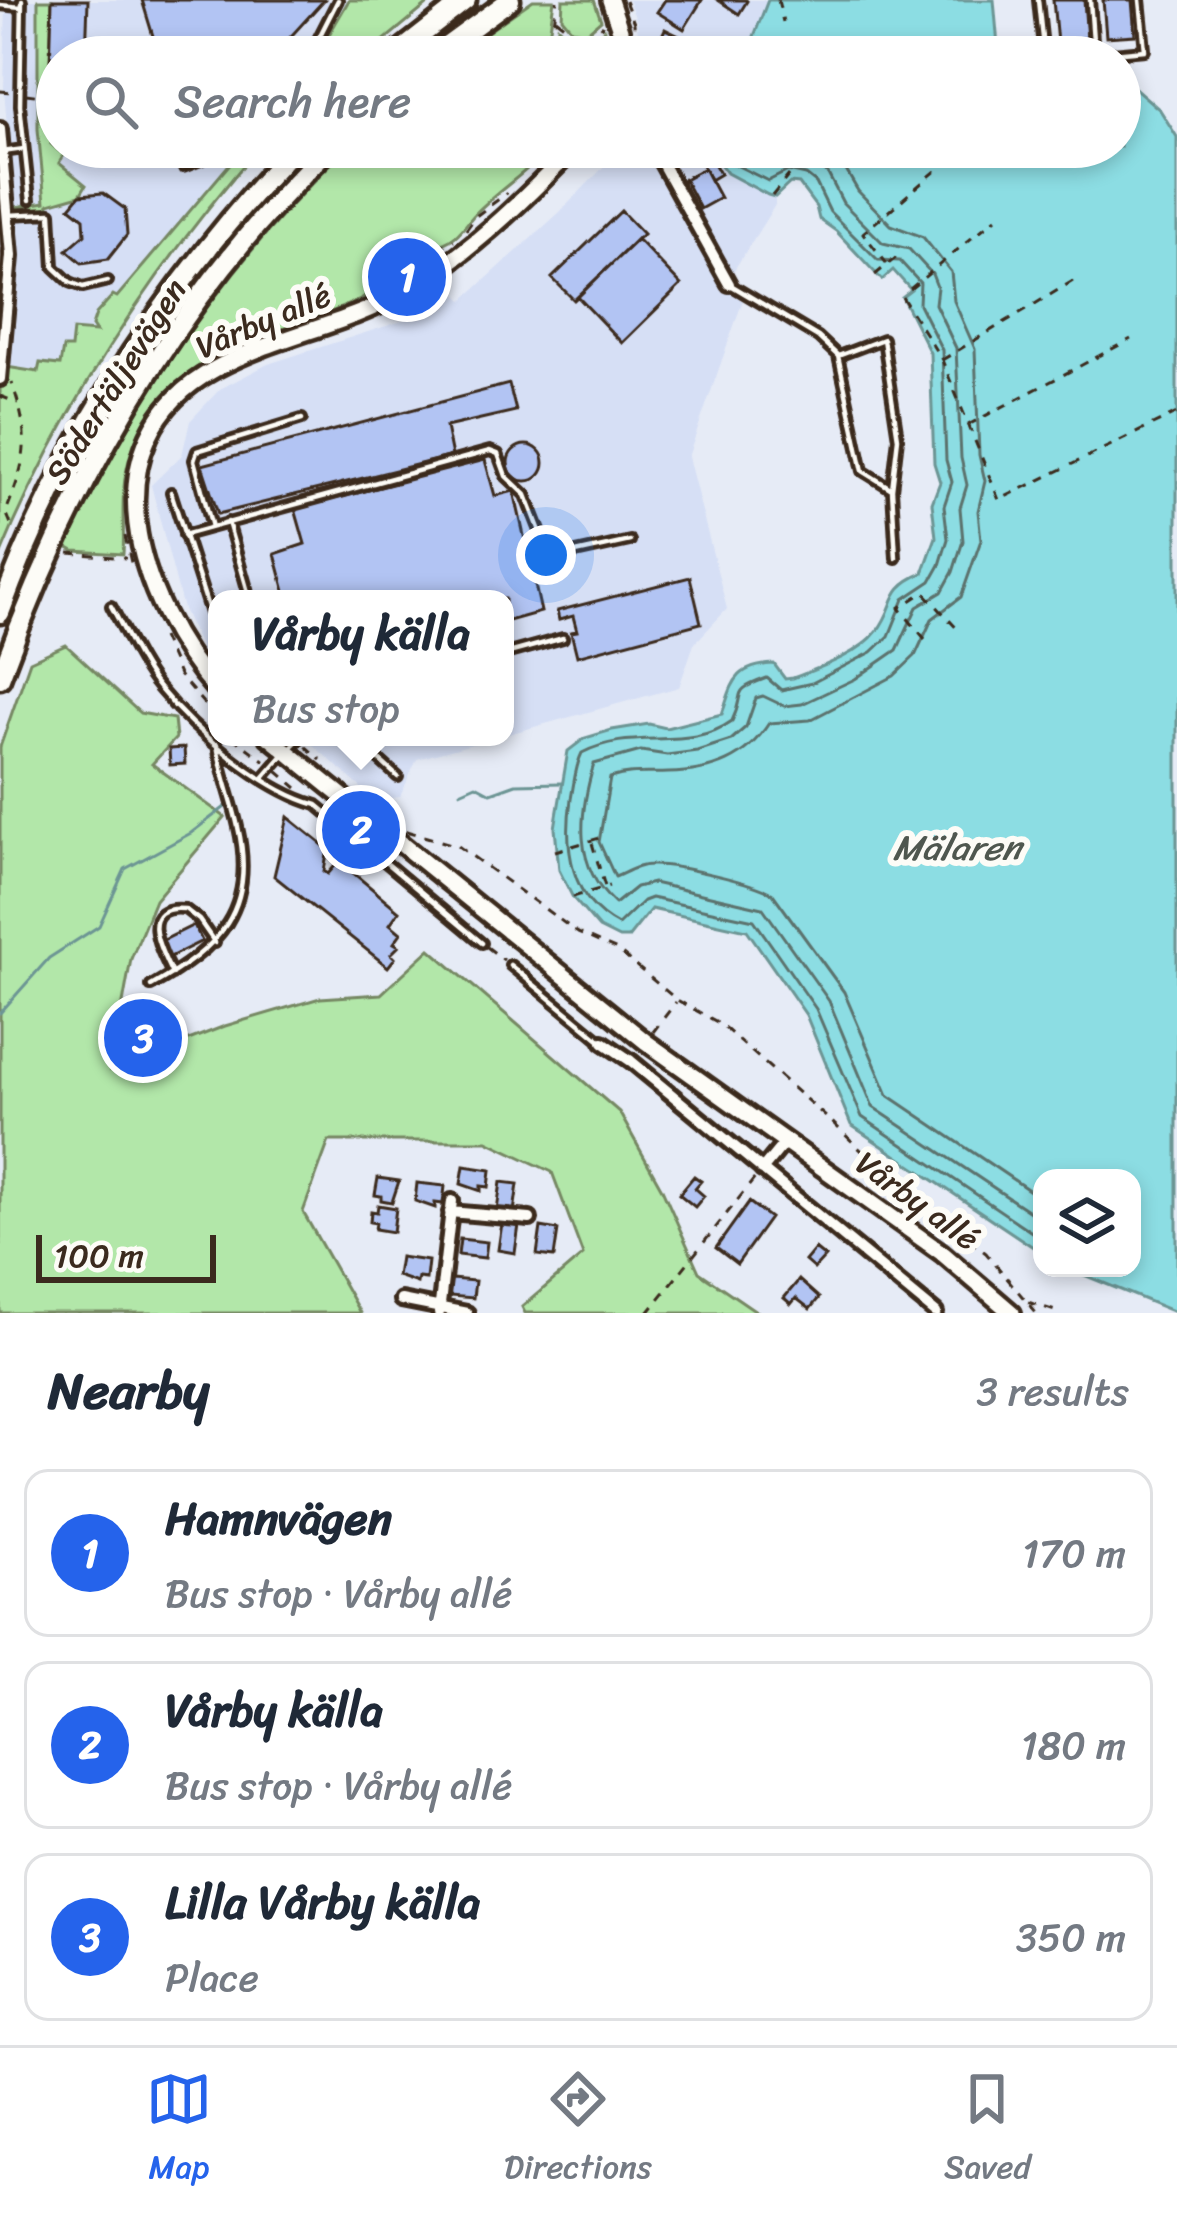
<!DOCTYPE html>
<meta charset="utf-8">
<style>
body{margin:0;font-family:Sriracha,sans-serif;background:#f2f2f3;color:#1f2937}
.controls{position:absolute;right:36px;bottom:36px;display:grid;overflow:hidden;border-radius:24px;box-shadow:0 6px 18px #0003}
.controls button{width:108px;height:108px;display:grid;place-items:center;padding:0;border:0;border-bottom:3px solid #e0e1e3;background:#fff;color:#1f2937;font:60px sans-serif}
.scale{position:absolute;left:36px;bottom:30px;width:180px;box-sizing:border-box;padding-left:12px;border:6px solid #3b2a1e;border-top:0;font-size:33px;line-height:42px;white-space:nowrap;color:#3b2a1e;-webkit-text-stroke:9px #fdfcf7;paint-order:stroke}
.you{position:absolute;left:546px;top:555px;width:42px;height:42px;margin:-30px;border:9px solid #fff;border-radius:50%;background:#1a73e8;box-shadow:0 0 0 18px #1a73e833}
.badge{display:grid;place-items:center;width:78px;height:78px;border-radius:50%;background:#2563eb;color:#fff;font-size:39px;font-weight:700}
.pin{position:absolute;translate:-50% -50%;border:6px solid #fff;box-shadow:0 3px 12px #0006}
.popup{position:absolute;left:208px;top:590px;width:306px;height:156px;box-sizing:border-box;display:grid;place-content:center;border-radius:24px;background:#fff;filter:drop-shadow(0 3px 9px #0005);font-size:39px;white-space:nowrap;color:#747a83}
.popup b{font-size:45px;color:#1f2937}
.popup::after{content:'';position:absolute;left:50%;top:100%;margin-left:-24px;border:24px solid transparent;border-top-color:#fff}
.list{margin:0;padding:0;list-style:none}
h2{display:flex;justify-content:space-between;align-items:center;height:156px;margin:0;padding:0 48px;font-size:51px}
h2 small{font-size:39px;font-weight:400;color:#747a83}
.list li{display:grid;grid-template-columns:78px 1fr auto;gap:36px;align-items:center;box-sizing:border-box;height:168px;margin:0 24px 24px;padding:0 24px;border:3px solid #e0e1e3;border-radius:24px}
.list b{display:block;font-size:45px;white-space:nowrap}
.list p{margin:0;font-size:39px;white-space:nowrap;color:#747a83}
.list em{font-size:39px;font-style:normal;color:#747a83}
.icon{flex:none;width:66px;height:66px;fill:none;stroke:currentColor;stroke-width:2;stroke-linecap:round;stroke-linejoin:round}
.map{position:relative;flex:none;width:1177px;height:1313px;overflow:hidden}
.search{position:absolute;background:#fff;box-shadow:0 6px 18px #0003;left:36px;right:36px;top:36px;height:132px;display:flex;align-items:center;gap:30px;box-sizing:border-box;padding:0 42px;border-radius:66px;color:#747a83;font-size:45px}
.sheet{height:732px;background:#fff}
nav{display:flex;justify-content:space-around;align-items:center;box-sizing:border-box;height:168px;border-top:3px solid #e0e1e3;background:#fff;font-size:33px;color:#747a83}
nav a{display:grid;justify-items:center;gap:6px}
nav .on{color:#2563eb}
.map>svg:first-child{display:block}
</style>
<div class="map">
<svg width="1177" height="1313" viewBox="0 0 1177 1313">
<rect width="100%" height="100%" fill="#e6ebf6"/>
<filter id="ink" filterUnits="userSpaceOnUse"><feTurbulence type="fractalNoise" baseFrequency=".00833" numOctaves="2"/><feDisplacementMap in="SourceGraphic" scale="24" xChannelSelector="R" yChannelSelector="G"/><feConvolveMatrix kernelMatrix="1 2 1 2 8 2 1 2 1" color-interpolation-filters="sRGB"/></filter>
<g filter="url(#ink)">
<path fill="#d6dff5" d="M6,0H377L336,57H57V147H259L183,240L114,336L71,348L60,366L39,372L9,369L18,265L4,88Z
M628,0H768L746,57H639L637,22Z
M623,147H629L639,157L645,151L642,147H707L727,173L775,197V205L724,286L743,300L688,457L727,609L694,644L679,687L505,735V599H217V665L203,653L183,609L151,485L182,455L190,421L220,389L268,364L402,321L454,291L463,300L560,212Z
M304,737H498L417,759L400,797L375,800Z"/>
<path fill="#b2e7a9" stroke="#768864" stroke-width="3" d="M38,0H52L48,113L57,121V136L51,144L64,155L59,163L86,185L80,195L49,204L48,210L16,207L45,202L38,129Z
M349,0H433L364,57H316Z
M533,0H554L546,57H452Z
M563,0H594L601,20L586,33L572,30L562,18Z
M558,27C572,43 588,44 604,30L608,57H554Z
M244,147H259C152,271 63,404 0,556V366L38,372L40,363L60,365L63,348H71L73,330L96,332L92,326L96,314L113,295L117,297Z
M348,147H550C527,173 499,189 475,214C466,223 462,233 450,240C434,249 415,251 400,260C383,269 380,289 362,298C269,346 150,346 126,473C120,500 125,528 123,554L74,551L65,546C135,397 230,261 348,147Z
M66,645L140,713L174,719L176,738L152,764L225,817L155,900L131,959L111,1070L225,1026L320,998L381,994L430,949L619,1112L662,1189L699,1272L759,1313H525L522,1307L583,1255L552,1172L487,1141H329L303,1212L360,1313H0V747L30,661Z"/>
<path fill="#8cdde3" stroke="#6c9594" stroke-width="3" d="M768,0H994L999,57H746Z
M1120,82H1128L1160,110L1177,137V1313L1067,1268H1132V1178H1042V1253L851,1125L806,1015L747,930L651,909L628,938H619L599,928L573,898L559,870L555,828L568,751L585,738L612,730L649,724L666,728L722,714C733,684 733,666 774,664L785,679L793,678C819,668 860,654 877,631C898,604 885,589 923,573L936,537L932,503L940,482L934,463L930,353L902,297L911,290L893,270L882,280L836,231L819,219L816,207L799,184L790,183L775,197L768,195L727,173L707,147H1120Z"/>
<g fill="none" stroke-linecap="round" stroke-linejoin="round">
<path stroke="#5b726d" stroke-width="3" d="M720,147L734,164L768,181L788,171L806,175L816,183L830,212L878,260L900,261L920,283L919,304L942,350L946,460L952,482L944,506L948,539L940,565L931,581L904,599L889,636L872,652L812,683L781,690L767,678C728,692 747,691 732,721C688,753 633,726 582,753C575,767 574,784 571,799C564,847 570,900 618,925L643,901L651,898L754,920L816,1009L862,1117L1042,1239
M739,147L767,163L789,156L814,162L828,174L843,203L883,243L909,249L932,274L937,287L935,304L956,348L961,458L967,485L960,508L963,541L953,572L942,592L917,607L897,650L855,679L802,704L784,706L763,696L756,698L746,727L731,740L697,751L667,755L641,751L594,764C579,814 573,866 615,904L636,887L653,883L763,908L829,1001L873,1107L1042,1220
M824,147L840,160L858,191L891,225L923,237L951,272L954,301L975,349L979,455L985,481L978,511L981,540L961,597L932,619L915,656L894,676L810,720L769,723C746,759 712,772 668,773C647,774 632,771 610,778L599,842L615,877C627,872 637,865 651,865C675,864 753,882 773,894L844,992L888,1095L1042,1199"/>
<path stroke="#6c9594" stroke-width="3" d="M460,792L476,785L491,793L516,784L562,783
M0,1013L49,958L99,926L125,869L191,833L229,804"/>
</g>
<path fill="#b2c4f3" stroke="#3b2a1e" stroke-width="3" d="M52,0H88L86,57H57V106H49Z
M142,0H324L272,57H130L156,46Z
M665,0H702L684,29L657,12Z
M718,0H746L747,1L739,14Z
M1053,0H1084L1087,40L1057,43Z
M1103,0H1132L1135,35L1106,37Z
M665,29L679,36L673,49L659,42Z
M709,154L720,174L710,180L699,159Z
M704,168L720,198L700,209L684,179Z
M103,193L125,209L127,235L108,259L82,263L67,250L85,234L84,218L70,207L80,195Z
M621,211L643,234L574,300L552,278Z
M637,239L681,285L622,343L578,297Z
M509,384L516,411L446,427L452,456L218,514L202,465Z
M508 463a18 18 0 1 1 36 0a18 18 0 1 1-36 0Z
M485,460L495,496L514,491L541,612L505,622V599H287L275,554L305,544L295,509Z
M690,577L701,623L577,656L571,632L577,631L573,616L559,620L557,611Z
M184,748L185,764L170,765L169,749Z
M288,817L328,849L324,871L328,874L339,861L399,911L390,924L401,933L394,943L399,946L391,954L395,958L388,967L274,876Z
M194,925L202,941L168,958L160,942Z
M145,1021L147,1025L151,1023L161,1044L141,1053L135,1048L125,1053L120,1041L135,1034L136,1025Z
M464,1166L491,1170L489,1187L481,1186V1191L461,1184Z
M694,1176L701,1181L695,1188L704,1196L695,1207L679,1194Z
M378,1178L399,1181L392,1202L381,1200V1196L375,1195Z
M501,1182L518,1184L514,1212L497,1210Z
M417,1183L445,1186L443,1204L435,1203V1208L415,1201Z
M749,1202L770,1218L737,1264L716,1248Z
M378,1205L396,1208L393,1232L375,1229L376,1223L370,1222L371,1211L377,1212Z
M502,1223L519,1225L515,1253L498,1250Z
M541,1227L558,1230L554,1257L537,1255Z
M460,1239L487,1242L485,1258L458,1255Z
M815,1249L825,1257L814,1269L805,1261Z
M400,1257L428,1261L426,1279L418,1278L417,1283L397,1276Z
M451,1279L475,1281L473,1298L449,1296Z
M799,1280L819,1298L810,1309L796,1298L791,1304L784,1298Z"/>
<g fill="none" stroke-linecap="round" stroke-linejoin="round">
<defs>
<path id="lane" d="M22,0L20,105L30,200
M1038,0L1044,57
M1090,0L1094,54
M0,5L21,7
M309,57L338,0
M1070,57L1145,50L1140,0
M176,147L183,167L233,147
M2,152L24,149
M8,215L51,213L54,267L70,282L83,287L108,281
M729,284L818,337L838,356L863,471L892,489
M838,356L883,339L898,438L892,489L896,558
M171,492L217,635
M228,522L250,599
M212,527L194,460L197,451L302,419
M184,535L490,451L498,454L506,476L526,495L547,549L562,556L630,541
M111,606C126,633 140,665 159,688C195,732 263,790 317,805L482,943
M505,654L563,638
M354,737L398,777
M291,747L301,737
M263,778L283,755
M510,965L603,1042
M172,974C161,951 135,904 185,909L199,920L215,943
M151,986C219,948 257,910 238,827C232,799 221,773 217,744"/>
<path id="street" d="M0,129L11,256L0,379
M653,147L729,284
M603,1042L631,1061L936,1313
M762,1170L785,1142
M450,1212L530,1219
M401,1300L467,1313
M439,1313L452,1201"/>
<path id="secondary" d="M610,0L620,30L621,57
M217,691C138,602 83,440 215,369C274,337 342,326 401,294C466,257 523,201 575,147
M269,737L646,1042L942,1253L1012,1313"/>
<path id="highway" d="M393,57L466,0
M432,57L510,0
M0,613C63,439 169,282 295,147
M0,678C72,480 178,295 330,147"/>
</defs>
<use href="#lane" stroke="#3b2a1e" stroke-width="14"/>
<use href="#street" stroke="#3b2a1e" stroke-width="20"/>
<use href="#secondary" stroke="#3b2a1e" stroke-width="24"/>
<use href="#highway" stroke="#3b2a1e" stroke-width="27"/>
<path stroke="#3b2a1e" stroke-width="3" stroke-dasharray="9 9" stroke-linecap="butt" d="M778,0L783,22
M625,1L634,23L636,57
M556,19L579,37L592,35L603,25
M550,57L557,0
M0,91L11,92
M26,94L42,96
M714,160L729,147
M772,196L794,169
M466,230L476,216L507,193
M887,264L863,233L938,169
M875,275L898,256
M380,289C398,256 423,257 454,240
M910,289L996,218
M902,297L942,360L999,500L1177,413
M942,360L1073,281
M0,396L18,403
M968,425L1131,339
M11,524L6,512C27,458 31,439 12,383
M125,536L132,567
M69,553L126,558
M162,637L179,675L217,719
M925,639L899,608L924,592L960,632
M232,737L265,761
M305,746L321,760
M277,771L297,788
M406,831L458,846L578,933L617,950L677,1000L719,1023L834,1124L908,1195L986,1253L1036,1313
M592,843L605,887
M555,851L603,837
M573,897L609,886
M487,947L504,960
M653,1032L676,1002
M1028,1302L1061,1313
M648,1313L755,1178"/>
<use href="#lane" stroke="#fdfcf7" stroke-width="4.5"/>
<use href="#street" stroke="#fdfcf7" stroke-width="10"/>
<use href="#secondary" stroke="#fdfcf7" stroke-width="15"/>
<use href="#highway" stroke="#fdfcf7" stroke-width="18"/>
</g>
</g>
<g text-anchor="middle" stroke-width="12" stroke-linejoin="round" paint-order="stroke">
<g font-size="33" fill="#3b2a1e" stroke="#fdfcf7">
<text transform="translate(263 320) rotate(-23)" y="12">Vårby allé</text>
<text transform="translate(115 381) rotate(-58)" y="12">Södertäljevägen</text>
<text transform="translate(918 1200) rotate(36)" y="12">Vårby allé</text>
</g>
<g font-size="36" font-style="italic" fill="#4f574f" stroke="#fdfcf7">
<text x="957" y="860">Mälaren</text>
</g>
</g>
</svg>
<div class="controls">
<button><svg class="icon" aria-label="layers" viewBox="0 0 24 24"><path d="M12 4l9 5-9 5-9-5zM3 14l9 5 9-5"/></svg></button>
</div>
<div class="scale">100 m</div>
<div class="you"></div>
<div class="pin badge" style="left:407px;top:277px">1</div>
<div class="pin badge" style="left:361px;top:830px">2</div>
<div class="popup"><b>Vårby källa</b>Bus stop</div>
<div class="pin badge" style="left:143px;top:1038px">3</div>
<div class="search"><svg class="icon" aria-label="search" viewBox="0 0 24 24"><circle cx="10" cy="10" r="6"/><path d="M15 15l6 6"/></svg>Search here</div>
</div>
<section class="sheet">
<h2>Nearby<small>3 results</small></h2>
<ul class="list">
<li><span class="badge">1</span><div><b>Hamnvägen</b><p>Bus stop · Vårby allé</p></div><em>170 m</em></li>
<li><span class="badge">2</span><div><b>Vårby källa</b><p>Bus stop · Vårby allé</p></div><em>180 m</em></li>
<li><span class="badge">3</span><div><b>Lilla Vårby källa</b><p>Place</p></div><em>350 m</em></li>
</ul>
</section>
<nav>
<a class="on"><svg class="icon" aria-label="map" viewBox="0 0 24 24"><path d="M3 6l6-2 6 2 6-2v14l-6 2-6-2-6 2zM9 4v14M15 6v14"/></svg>Map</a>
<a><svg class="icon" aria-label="directions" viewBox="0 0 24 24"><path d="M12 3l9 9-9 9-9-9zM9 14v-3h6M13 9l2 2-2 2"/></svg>Directions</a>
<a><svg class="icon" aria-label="saved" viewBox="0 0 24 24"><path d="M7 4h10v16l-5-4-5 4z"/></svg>Saved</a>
</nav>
